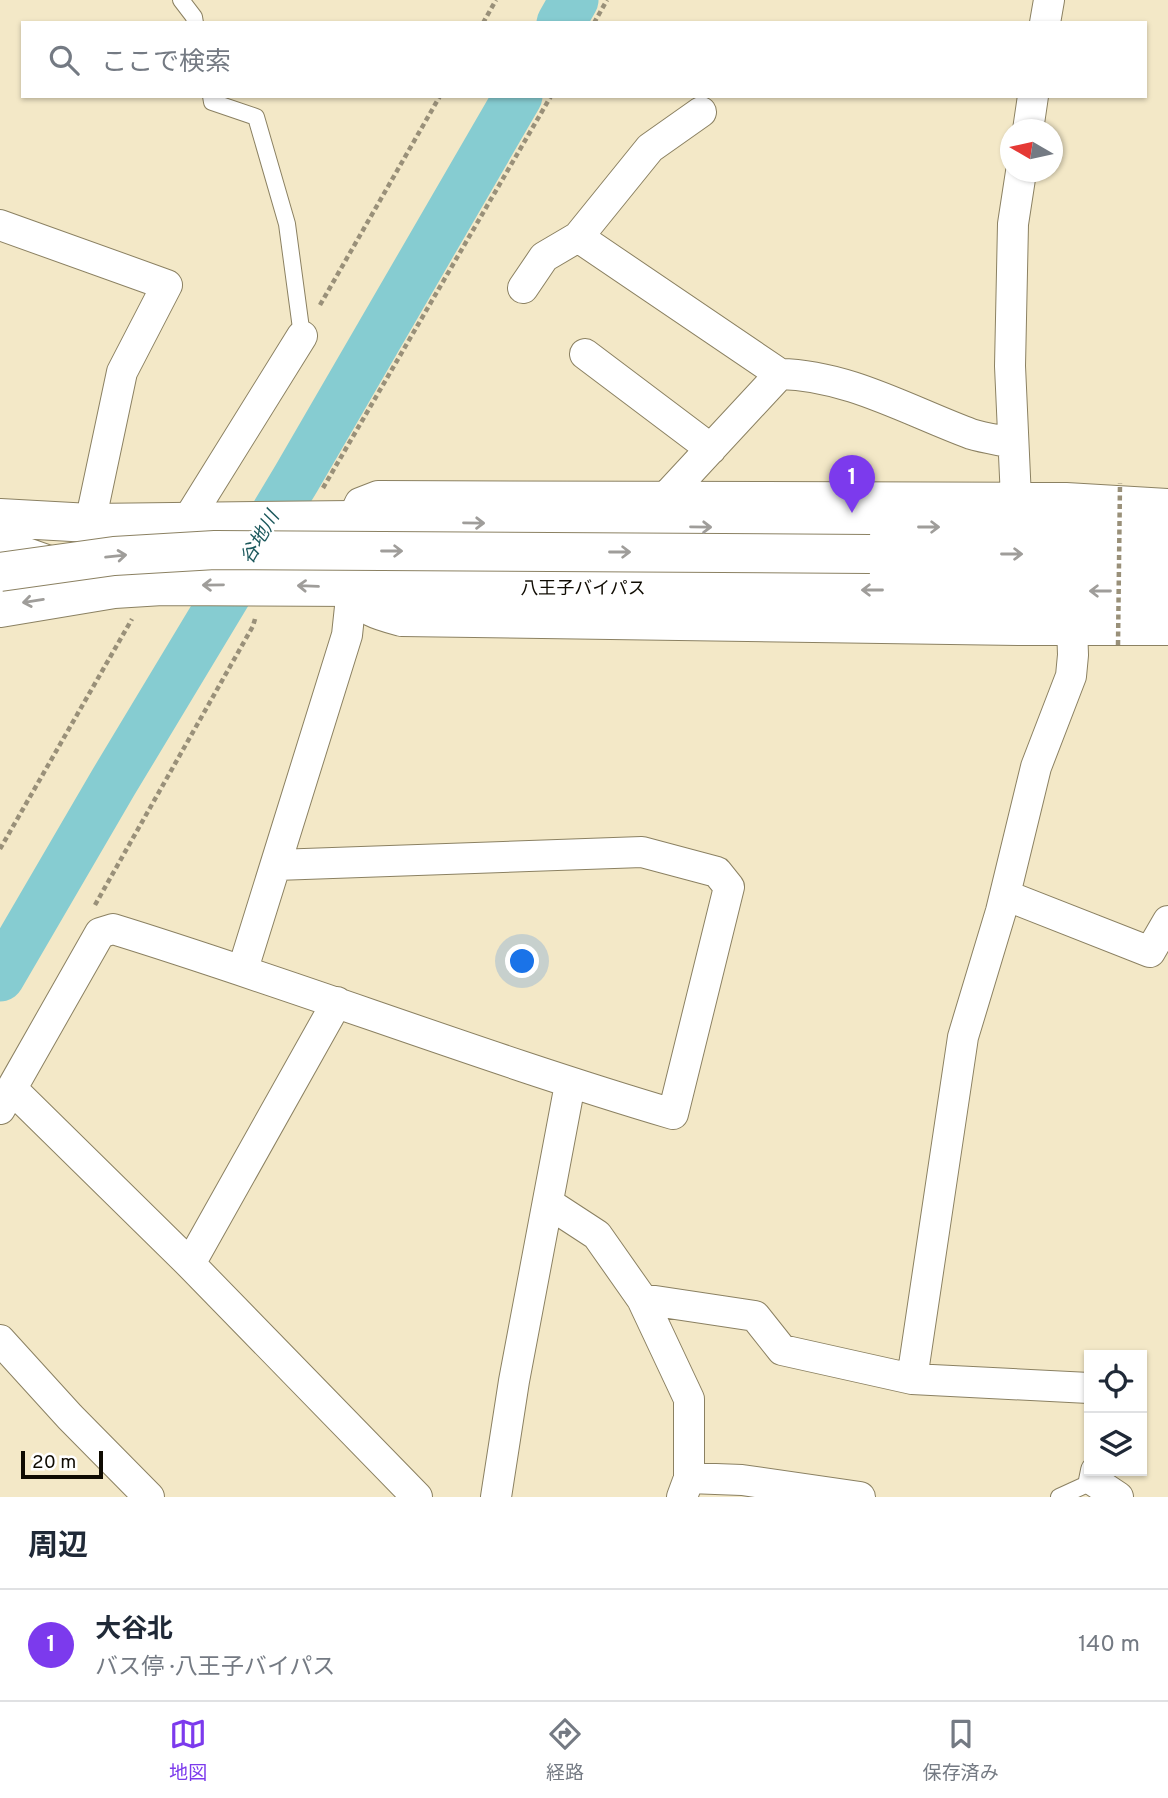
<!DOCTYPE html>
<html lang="ja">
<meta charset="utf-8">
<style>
body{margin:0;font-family:Overpass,"Noto Sans JP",sans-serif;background:#f2f2f3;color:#1f2937}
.controls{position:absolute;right:21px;bottom:21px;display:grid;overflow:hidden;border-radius:0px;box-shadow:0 2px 5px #0004}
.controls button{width:63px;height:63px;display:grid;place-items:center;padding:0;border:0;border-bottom:2px solid #e0e1e3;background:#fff;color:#1f2937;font:35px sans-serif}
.compass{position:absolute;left:1000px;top:119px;width:63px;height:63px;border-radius:50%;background:#fff;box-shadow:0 2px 5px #0004;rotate:279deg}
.scale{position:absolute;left:21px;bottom:18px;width:82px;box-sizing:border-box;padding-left:7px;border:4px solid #0f0b02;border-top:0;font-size:19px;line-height:24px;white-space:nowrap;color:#0f0b02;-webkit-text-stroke:5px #fff;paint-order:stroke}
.you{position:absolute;left:523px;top:962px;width:24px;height:24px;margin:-18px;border:5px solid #fff;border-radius:50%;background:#1a73e8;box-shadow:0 0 0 10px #1a73e833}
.badge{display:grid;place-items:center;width:46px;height:46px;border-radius:50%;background:#7c3aed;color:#fff;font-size:23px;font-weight:700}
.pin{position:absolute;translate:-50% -58px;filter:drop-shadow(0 2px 4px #0008)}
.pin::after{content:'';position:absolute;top:37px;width:24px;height:21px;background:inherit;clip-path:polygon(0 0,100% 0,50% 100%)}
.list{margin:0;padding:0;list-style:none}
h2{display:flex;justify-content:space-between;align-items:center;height:91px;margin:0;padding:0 28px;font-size:30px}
h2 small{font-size:23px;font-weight:400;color:#747a83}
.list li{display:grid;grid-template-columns:46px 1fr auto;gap:21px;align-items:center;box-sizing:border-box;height:112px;padding:0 28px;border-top:2px solid #e0e1e3}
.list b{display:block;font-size:26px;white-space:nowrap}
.list p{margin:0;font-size:23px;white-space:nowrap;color:#747a83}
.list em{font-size:23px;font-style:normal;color:#747a83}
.icon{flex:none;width:38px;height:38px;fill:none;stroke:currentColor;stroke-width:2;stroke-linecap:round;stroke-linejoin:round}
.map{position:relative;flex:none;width:1168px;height:1497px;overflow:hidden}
.search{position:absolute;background:#fff;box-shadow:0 2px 5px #0004;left:21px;right:21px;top:21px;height:77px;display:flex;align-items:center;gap:18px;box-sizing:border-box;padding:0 24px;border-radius:0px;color:#747a83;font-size:26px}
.sheet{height:203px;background:#fff}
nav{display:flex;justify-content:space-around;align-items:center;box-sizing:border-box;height:98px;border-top:2px solid #e0e1e3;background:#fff;font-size:19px;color:#747a83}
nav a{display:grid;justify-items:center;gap:4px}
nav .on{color:#7c3aed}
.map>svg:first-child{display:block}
</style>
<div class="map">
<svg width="1168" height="1497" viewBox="0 0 1168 1497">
<rect width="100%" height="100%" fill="#f3e8c7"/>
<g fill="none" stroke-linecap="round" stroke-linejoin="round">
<path stroke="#86ccd1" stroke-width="49" d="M561,23L574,0
M0,977L113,783L296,479L518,96"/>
<defs>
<path id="service" d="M181,0L194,17L195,23
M211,96L212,102L256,117L287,224L302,336
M1059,1497L1094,1481"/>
<path id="minor" d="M1045,23L1049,0
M701,112L650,148L578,237L780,374
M1028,130L1033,96
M0,225L167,285L122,372L90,523
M523,288L544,257L578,237
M585,354L711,449
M665,498L780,374C847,375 909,411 971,434C984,438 999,440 1013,443
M1016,499L1010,366L1013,224L1021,172
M187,521L302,336
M1005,895L1150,952L1168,921
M243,969L347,635L352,588V520L360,503L378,496L1066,498L1168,504
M12,1089L190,1264L417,1497
M0,1109L100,933L113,929C301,987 484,1058 673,1114L729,887L717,872L642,852L276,865
M548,1203L597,1235L642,1299L689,1399V1478L682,1497
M190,1264L337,1002
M642,1299L755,1316L782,1350L912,1379L963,1037L1001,911L1036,767L1071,676L1073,655L1072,625
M0,1340L70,1417L149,1497
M912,1379L1089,1388
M1096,1471L1094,1481L1118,1497
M689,1478L742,1480L860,1497
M496,1497L514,1381L570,1084"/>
<path id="tertiary" d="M0,518L90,523L352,520L715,527H1065L1168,533
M0,548L60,569
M352,588C366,608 379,611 402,617L1022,626H1168"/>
<path id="trunk" d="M870,554L1168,555
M0,608L114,589L162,586L1168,591"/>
</defs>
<use href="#service" stroke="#8b8162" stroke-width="18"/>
<use href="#minor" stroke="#8b8162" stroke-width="32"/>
<use href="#tertiary" stroke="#8b8162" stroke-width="40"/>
<use href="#trunk" stroke="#8b8162" stroke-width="40"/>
<path stroke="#999079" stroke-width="4.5" stroke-dasharray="5 3.5" stroke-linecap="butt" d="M483,23L496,0
M594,23L607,0
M320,305L440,96
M323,488L551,96
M0,849L132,619
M95,905L253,626L255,619"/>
<use href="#service" stroke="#fff" stroke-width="16"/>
<use href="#minor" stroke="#fff" stroke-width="30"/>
<use href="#tertiary" stroke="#fff" stroke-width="38"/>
<use href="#trunk" stroke="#fff" stroke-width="38"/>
<defs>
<path id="trunk-bridge" d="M0,572L114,556L215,550L870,554"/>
</defs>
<use href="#trunk-bridge" stroke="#8b8162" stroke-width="40" stroke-linecap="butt"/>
<path stroke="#999079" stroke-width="4.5" stroke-dasharray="5 3.5" stroke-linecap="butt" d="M1118,645L1120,483"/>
<use href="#trunk-bridge" stroke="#fff" stroke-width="38"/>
</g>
<defs><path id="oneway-shaft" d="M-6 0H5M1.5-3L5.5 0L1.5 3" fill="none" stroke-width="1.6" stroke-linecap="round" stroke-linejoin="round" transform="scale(1.75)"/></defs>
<g stroke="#9f9d9a">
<use href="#oneway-shaft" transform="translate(474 523) rotate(1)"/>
<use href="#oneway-shaft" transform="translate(701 527) rotate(1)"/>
<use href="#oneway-shaft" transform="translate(929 527)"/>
<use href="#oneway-shaft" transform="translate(392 551)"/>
<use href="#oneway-shaft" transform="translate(620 552)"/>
<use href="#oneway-shaft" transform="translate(1012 554)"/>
<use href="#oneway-shaft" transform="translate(116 556) rotate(-6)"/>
<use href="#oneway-shaft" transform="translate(213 585) rotate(179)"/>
<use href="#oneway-shaft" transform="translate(308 586) rotate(-178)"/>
<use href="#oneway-shaft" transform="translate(872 590) rotate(-180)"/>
<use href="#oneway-shaft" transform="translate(1100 591) rotate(-180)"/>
<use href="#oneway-shaft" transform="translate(33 601) rotate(171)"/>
</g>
<g text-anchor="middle" stroke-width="5" stroke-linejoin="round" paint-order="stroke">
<g font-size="18" fill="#0f0b02" stroke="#fff">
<text x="583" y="594">八王子バイパス</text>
</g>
<g font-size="19" font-style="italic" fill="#1d595d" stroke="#fff">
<text transform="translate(259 537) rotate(-60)" y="7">谷地川</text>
</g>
</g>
</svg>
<div class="controls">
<button><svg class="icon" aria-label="locate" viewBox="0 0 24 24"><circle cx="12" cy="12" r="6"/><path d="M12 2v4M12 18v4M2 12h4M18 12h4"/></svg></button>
<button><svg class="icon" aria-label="layers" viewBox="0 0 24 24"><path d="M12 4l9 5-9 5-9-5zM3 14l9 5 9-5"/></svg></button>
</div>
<svg class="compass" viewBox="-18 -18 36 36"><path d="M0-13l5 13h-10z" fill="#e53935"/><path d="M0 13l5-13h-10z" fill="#747a83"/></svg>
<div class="scale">20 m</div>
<div class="you"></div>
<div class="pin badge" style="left:852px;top:513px">1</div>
<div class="search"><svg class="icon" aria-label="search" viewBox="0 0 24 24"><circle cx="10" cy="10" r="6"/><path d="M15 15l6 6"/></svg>ここで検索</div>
</div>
<section class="sheet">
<h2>周辺<small></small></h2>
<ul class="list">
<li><span class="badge">1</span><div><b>大谷北</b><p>バス停 · 八王子バイパス</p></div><em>140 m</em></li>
</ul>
</section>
<nav>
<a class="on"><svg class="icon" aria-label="map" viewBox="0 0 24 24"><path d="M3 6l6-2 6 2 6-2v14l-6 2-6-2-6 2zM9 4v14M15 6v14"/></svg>地図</a>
<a><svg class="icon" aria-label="directions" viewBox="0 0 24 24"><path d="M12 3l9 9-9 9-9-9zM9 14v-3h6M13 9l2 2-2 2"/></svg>経路</a>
<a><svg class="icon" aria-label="saved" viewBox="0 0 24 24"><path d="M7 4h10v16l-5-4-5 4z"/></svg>保存済み</a>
</nav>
